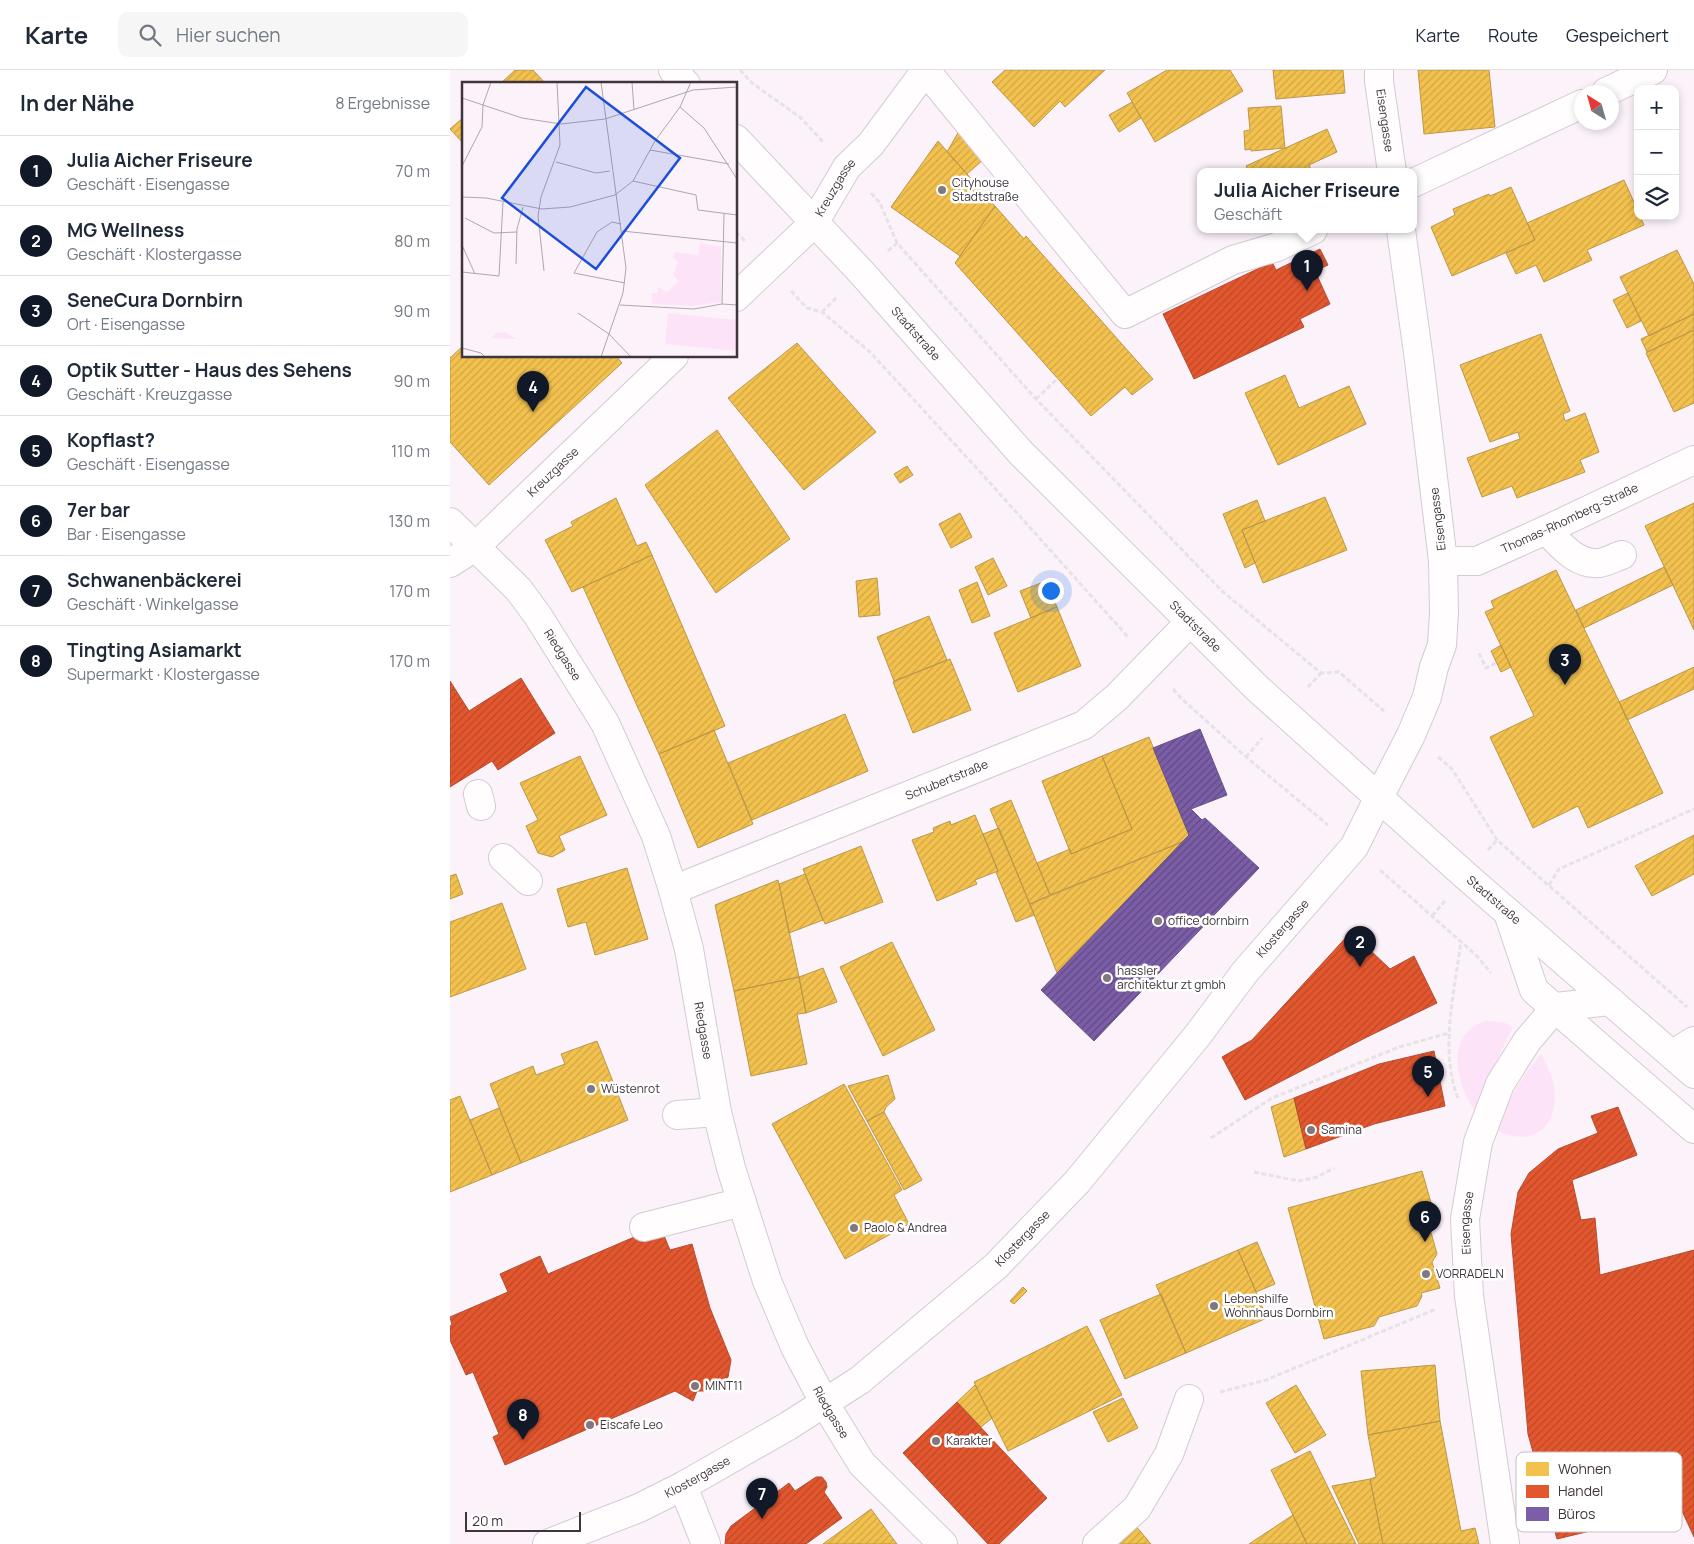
<!DOCTYPE html>
<html lang="de">
<meta charset="utf-8">
<style>
body{margin:0;font-family:Manrope,sans-serif;background:#f6f6f7;color:#1f2937}
.controls{position:absolute;right:15px;top:15px;display:grid;overflow:hidden;border-radius:10px;box-shadow:0 2px 8px #0003}
.controls button{width:45px;height:45px;display:grid;place-items:center;padding:0;border:0;border-bottom:1px solid #e0e1e3;background:#fff;color:#1f2937;font:25px sans-serif}
.compass{position:absolute;left:1124px;top:15px;width:45px;height:45px;border-radius:50%;background:#fff;box-shadow:0 2px 8px #0003;rotate:323deg}
.scale{position:absolute;left:15px;bottom:12px;width:116px;box-sizing:border-box;padding-left:5px;border:2px solid #3f353d;border-top:0;font-size:14px;line-height:18px;white-space:nowrap;color:#3f353d;-webkit-text-stroke:4px #fff;paint-order:stroke}
.you{position:absolute;left:600px;top:520px;width:18px;height:18px;margin:-12px;border:4px solid #fff;border-radius:50%;background:#1a73e8;box-shadow:0 0 0 8px #1a73e833}
.badge{display:grid;place-items:center;width:32px;height:32px;border-radius:50%;background:#111827;color:#fff;font-size:16px;font-weight:700}
.pin{position:absolute;translate:-50% -41px;filter:drop-shadow(0 1px 2px #0008)}
.pin::after{content:'';position:absolute;top:26px;width:18px;height:15px;background:inherit;clip-path:polygon(0 0,100% 0,50% 100%)}
.popup{position:absolute;left:747px;top:98px;width:220px;height:65px;box-sizing:border-box;display:grid;place-content:center;border-radius:10px;background:#fff;filter:drop-shadow(0 1px 4px #0005);font-size:16px;white-space:nowrap;color:#747a83}
.popup b{font-size:19px;color:#1f2937}
.popup::after{content:'';position:absolute;left:50%;top:100%;margin-left:-10px;border:10px solid transparent;border-top-color:#fff}
.list{margin:0;padding:0;list-style:none}
h2{display:flex;justify-content:space-between;align-items:center;height:65px;margin:0;padding:0 20px;font-size:21px}
h2 small{font-size:16px;font-weight:400;color:#747a83}
.list li{display:grid;grid-template-columns:32px 1fr auto;gap:15px;align-items:center;box-sizing:border-box;height:70px;padding:0 20px;border-top:1px solid #e0e1e3}
.list b{display:block;font-size:19px;white-space:nowrap}
.list p{margin:0;font-size:16px;white-space:nowrap;color:#747a83}
.list em{font-size:16px;font-style:normal;color:#747a83}
.icon{flex:none;width:28px;height:28px;fill:none;stroke:currentColor;stroke-width:2;stroke-linecap:round;stroke-linejoin:round}
.map{position:relative;flex:none;width:1244px;height:1474px;overflow:hidden}
header{display:flex;align-items:center;gap:30px;box-sizing:border-box;height:70px;padding:0 25px;background:#fff;border-bottom:1px solid #e0e1e3}
header strong{font-size:24px}
nav{display:flex;gap:28px;margin-inline-start:auto;font-size:18px}
.search{width:350px;height:45px;background:#f6f6f7;display:flex;align-items:center;gap:12px;box-sizing:border-box;padding:0 18px;border-radius:10px;color:#747a83;font-size:19px}
main{display:flex}
aside{flex:1;background:#fff}
.map>svg:first-child{display:block}
</style>
<header>
<strong>Karte</strong>
<div class="search"><svg class="icon" aria-label="search" viewBox="0 0 24 24"><circle cx="10" cy="10" r="6"/><path d="M15 15l6 6"/></svg>Hier suchen</div>
<nav><a>Karte</a><a>Route</a><a>Gespeichert</a></nav>
</header>
<main>
<aside>
<h2>In der Nähe<small>8 Ergebnisse</small></h2>
<ul class="list">
<li><span class="badge">1</span><div><b>Julia Aicher Friseure</b><p>Geschäft · Eisengasse</p></div><em>70 m</em></li>
<li><span class="badge">2</span><div><b>MG Wellness</b><p>Geschäft · Klostergasse</p></div><em>80 m</em></li>
<li><span class="badge">3</span><div><b>SeneCura Dornbirn</b><p>Ort · Eisengasse</p></div><em>90 m</em></li>
<li><span class="badge">4</span><div><b>Optik Sutter - Haus des Sehens</b><p>Geschäft · Kreuzgasse</p></div><em>90 m</em></li>
<li><span class="badge">5</span><div><b>Kopflast?</b><p>Geschäft · Eisengasse</p></div><em>110 m</em></li>
<li><span class="badge">6</span><div><b>7er bar</b><p>Bar · Eisengasse</p></div><em>130 m</em></li>
<li><span class="badge">7</span><div><b>Schwanenbäckerei</b><p>Geschäft · Winkelgasse</p></div><em>170 m</em></li>
<li><span class="badge">8</span><div><b>Tingting Asiamarkt</b><p>Supermarkt · Klostergasse</p></div><em>170 m</em></li>
</ul>
</aside>
<div class="map">
<svg width="1244" height="1474" viewBox="0 0 1244 1474">
<defs>
<pattern id="homes-hatch" width="6" height="6" patternUnits="userSpaceOnUse" patternTransform="scale(1.25)"><rect width="6" height="6" fill="#f2c14e"/><path d="M-1 1l2-2M0 6l6-6M5 7l2-2" fill="none" stroke="#d1a645"/></pattern>
<pattern id="shops-hatch" width="6" height="6" patternUnits="userSpaceOnUse" patternTransform="scale(1.25)"><rect width="6" height="6" fill="#e4572e"/><path d="M-1 1l2-2M0 6l6-6M5 7l2-2" fill="none" stroke="#ba4928"/></pattern>
<pattern id="offices-hatch" width="6" height="6" patternUnits="userSpaceOnUse" patternTransform="scale(1.25)"><rect width="6" height="6" fill="#7b5ea7"/><path d="M-1 1l2-2M0 6l6-6M5 7l2-2" fill="none" stroke="#614a82"/></pattern>
</defs>
<rect width="100%" height="100%" fill="#fcf2fa"/>
<path fill="#fde3f8" d="M1035,951L1053,952L1063,957L1047,990L1025,1041C1006,1014 994,964 1035,951Z
M1091,984C1096,994 1103,1006 1104,1017C1110,1058 1081,1079 1044,1059C1058,1032 1071,1007 1091,984Z"/>
<path fill="url(#homes-hatch)" stroke="#bc9749" d="M65,0H83L96,14H50Z
M555,0H655L615,37L610,31L584,57L542,12Z
M717,0H780L793,21L705,72L677,23Z
M823,0H893L895,23L826,29Z
M968,0H1039L1045,57L974,64Z
M682,32L691,48L669,62L659,45Z
M831,36L835,78L801,81V79L795,80L794,61L800,60L798,38Z
M14,47V74L0,59Z
M877,59L887,82L859,95L862,102H799L796,96Z
M509,61L534,89L517,104L497,82Z
M488,71L545,136L510,186L441,137Z
M1174,110L1188,141V146H1190L1194,155L1137,180L1142,190L1094,212L1086,195L1066,204L1056,183L1085,170L1077,153Z
M1061,117L1085,170L1002,206L981,157L1005,145L1003,139L1039,124L1040,126Z
M545,136L574,169L576,166L703,309L682,325L675,317L641,346L505,193Z
M1227,180L1244,214V244L1199,266L1170,207Z
M1178,223L1191,251L1177,258L1163,230Z
M1244,244V260L1197,282L1191,269Z
M1244,260V333L1224,342L1196,283Z
M1091,264L1120,341L1113,344L1115,351L1135,343L1149,382L1130,390L1135,402L1067,428L1062,416L1032,427L1017,388L1070,369L1068,362L1040,372L1010,295Z
M347,273L426,362L354,420L278,328Z
M14,275V286H166L172,293L39,415L0,372V288Z
M835,305L849,338L899,316L916,354L828,395L795,323Z
M267,360L340,469L266,523L195,415Z
M457,396L463,405L450,413L444,404Z
M875,427L897,480L813,513L792,460Z
M166,428L187,476L196,472L202,485L122,522L95,470L123,456L121,452Z
M807,430L815,451L792,460L805,493L795,498L773,444Z
M1244,433V560L1195,456Z
M510,443L522,467L501,478L489,454Z
M202,485L275,656L209,684L133,517Z
M543,488L557,516L538,525L525,497Z
M1214,497L1223,515L1134,558L1126,540Z
M1106,500L1213,723L1138,758L1128,736L1083,758L1040,667L1084,646L1035,542L1044,538L1041,531Z
M427,508L430,545L409,547L406,511Z
M596,511L607,537L581,548L570,521Z
M527,512L540,546L522,553L509,520Z
M607,537L631,596L568,622L544,563Z
M479,546L497,590L444,611L427,567Z
M1051,575L1061,597L1051,602L1041,581Z
M500,589L521,640L463,663L443,612Z
M1244,597V619L1177,650L1169,632Z
M395,644L418,701L302,750L278,693Z
M264,660L303,754L248,778L209,684Z
M699,667L739,765L732,772L600,825L587,793L620,779L621,784L682,759L652,686Z
M130,686L157,745L109,766L115,780L102,787L88,783L76,756L88,750L70,713Z
M652,686L682,759L621,784L592,711Z
M561,730L600,825L580,834L540,739Z
M525,745L548,801L525,810L527,814L487,831L462,770L484,762L483,758L500,751L501,755Z
M549,758L584,845L566,852L546,802L548,801L533,764Z
M1244,765V804L1202,826L1185,796Z
M732,772L607,903L580,834Z
M411,776L433,832L375,854L353,799Z
M177,798L198,869L145,885L136,852L118,857L107,819Z
M6,804L13,824L0,829V806Z
M355,804L373,850L339,863L329,814Z
M328,810L349,907L284,921L265,835Z
M52,833L76,899L0,927V852Z
M442,872L485,960L433,986L390,897Z
M373,898L387,932L356,943L349,907Z
M349,907L356,943L347,944L357,994L301,1006L284,921Z
M147,971L178,1050L71,1093L40,1014L83,996L86,1005L115,994L111,984Z
M438,1005L445,1029L436,1037L434,1042L417,1051L398,1016Z
M394,1014L452,1120L444,1125L459,1154L395,1189L322,1054Z
M10,1026L42,1105L0,1122V1030Z
M844,1028L856,1079L834,1087L821,1037Z
M49,1038L71,1093L42,1105L20,1050Z
M434,1042L472,1110L454,1120L417,1051Z
M972,1101L985,1147L979,1155L987,1184L982,1192L990,1218L971,1223L972,1226L967,1236L929,1247L924,1256L874,1269L838,1138Z
M807,1172L825,1214L806,1222L788,1180Z
M788,1180L817,1248L736,1283L706,1215Z
M573,1217L577,1221L564,1234L560,1231Z
M711,1224L736,1283L675,1309L650,1250Z
M637,1256L672,1325L558,1381L524,1312Z
M985,1295L990,1351L918,1365L911,1301Z
M525,1315L542,1348L531,1357L507,1332Z
M846,1315L876,1365L845,1383L816,1333Z
M673,1328L688,1358L658,1372L643,1342Z
M990,1351L1011,1461L1025,1458L1029,1474H933L920,1409L926,1407L918,1365Z
M860,1381L906,1474H857L821,1400Z
M920,1409L933,1474H909L882,1416Z
M421,1439L447,1474H373Z
M843,1445L857,1474H799Z
M685,1455L701,1474H664Z"/>
<path fill="url(#shops-hatch)" stroke="#b24d32" d="M870,179L878,195L865,201L880,234L850,249L854,257L744,309L713,244L822,192L826,200Z
M71,608L105,663L48,700L42,691L0,717V611L19,641Z
M901,862L940,899L964,886L987,933L917,967L795,1030L772,987L802,970Z
M984,981L995,1036L924,1054L856,1079L844,1028L929,994Z
M1168,1037L1187,1085L1122,1110L1131,1150L1145,1148L1150,1205L1244,1180V1467L1226,1428L1165,1455L1107,1469L1078,1364L1061,1164L1068,1122L1079,1103L1108,1079L1148,1063L1141,1046Z
M210,1156L220,1180L242,1174L260,1238L281,1290L278,1307L272,1314L265,1319L256,1321H247L243,1331L225,1321L55,1395L43,1367L49,1364L23,1302L16,1305L0,1270V1256L2,1255L0,1247L58,1222L50,1204L90,1186L98,1204Z
M507,1332L597,1428L549,1474H538L453,1383Z
M366,1407H372L376,1412L377,1417L374,1422L392,1448L356,1474H275L276,1464L281,1456L339,1413L345,1421Z"/>
<path fill="url(#offices-hatch)" stroke="#695287" d="M750,659L777,725L741,739L752,750L755,748L809,798L644,971L591,920L739,765L703,678Z"/>
<g fill="none" stroke-linecap="round" stroke-linejoin="round">
<defs>
<g id="minor">
<path d="M476,1L675,244L783,190L827,177L863,160"/>
<path d="M1156,22L1203,0"/>
<path d="M963,113L1132,34"/>
<path id="s1" d="M286,227L364,153L397,97L421,74L476,0"/>
<path id="s2" d="M0,452L69,520L88,546L155,653L206,766L223,820L239,879L267,1042L281,1098L317,1211L345,1277L375,1334L412,1394L493,1474"/>
<path d="M1096,460C1111,475 1126,495 1149,493C1157,492 1165,487 1172,485"/>
<path id="s3" d="M993,491H1027L1096,460L1244,390"/>
<path id="s4" d="M0,493L25,477L224,286"/>
<path d="M28,724L31,736"/>
<path d="M53,788L78,811"/>
<path id="s5" d="M223,820L634,655L667,627L740,552"/>
<path d="M1058,843L1084,920L1244,1059"/>
<path d="M1223,984L1244,971"/>
<path d="M227,1045L267,1042"/>
<path d="M194,1157L292,1132"/>
<path d="M233,1416L256,1474"/>
<path id="s6" d="M97,1474L189,1438L233,1416L338,1356L410,1310L546,1196L627,1112L747,966L795,902L904,777L929,727"/>
<path d="M647,1474L687,1438L719,1384L739,1329"/>
<path id="s7" d="M1055,1474L1019,1226L1015,1149L1028,1072L1050,1014L1077,971L1106,937L1160,931"/>
</g>
<g id="major">
<path d="M223,0L236,14"/>
<path id="s8" d="M929,0V11L942,102"/>
<path id="s9" d="M286,69L412,203L571,383L807,618L1016,806L1244,1004"/>
<path d="M929,727L961,665L977,627L984,597L992,575L994,543L993,491L969,290L951,160"/>
</g>
</defs>
<use href="#minor" stroke="#d4cbd2" stroke-width="30"/>
<use href="#major" stroke="#d4cbd2" stroke-width="30"/>
<path stroke="#e5e3e5" stroke-width="3" stroke-dasharray="5 2.5" stroke-linecap="butt" d="M290,0L302,13L351,48L374,73
M421,123L430,133L447,173L586,329L772,521L871,603L889,602L934,641
M286,162L296,172
M438,181L447,173
M341,221L357,238L372,242L420,282L533,405L678,567
M372,242L387,227
M586,329L608,308
M1029,583L1036,598L1046,593
M858,617L871,603
M723,619L731,628L796,687L878,755
M796,687L812,668
M988,687L1002,699L1047,770L1237,937
M1038,780L1047,770
M930,800L1027,886L1041,903
M1099,815L1109,799L1244,739
M982,846L995,831
M1008,1028C989,981 1005,920 1011,871
M761,1068L822,1028L949,977L999,963
M804,1102L849,1111L867,1107L884,1098
M770,1322L816,1310L986,1239"/>
<use href="#minor" stroke="#fffdfe" stroke-width="28"/>
<use href="#major" stroke="#fffdfe" stroke-width="28"/>
</g>
<g fill="#81777f" stroke="#fff" stroke-width="2">
<circle cx="492" cy="120" r="5"/>
<circle cx="708" cy="851" r="5"/>
<circle cx="657" cy="908" r="5"/>
<circle cx="141" cy="1019" r="5"/>
<circle cx="861" cy="1060" r="5"/>
<circle cx="404" cy="1158" r="5"/>
<circle cx="976" cy="1204" r="5"/>
<circle cx="764" cy="1236" r="5"/>
<circle cx="245" cy="1316" r="5"/>
<circle cx="140" cy="1355" r="5"/>
<circle cx="486" cy="1371" r="5"/>
</g>
<g text-anchor="middle" stroke-width="5" stroke-linejoin="round" paint-order="stroke">
<g font-size="12" fill="#3f353d" stroke="#fff">
<text dy="4" stroke="none"><textPath href="#s8" startOffset="51">Eisengasse</textPath></text>
<text dy="4" stroke="none"><textPath href="#s1" startOffset="149">Kreuzgasse</textPath></text>
<text dy="4" stroke="none"><textPath href="#s9" startOffset="265">Stadtstraße</textPath></text>
<text dy="4" stroke="none"><textPath href="#s4" startOffset="138">Kreuzgasse</textPath></text>
<text dy="4" stroke="none"><textPath href="#s3" startOffset="136">Thomas-Rhomberg-Straße</textPath></text>
<text transform="translate(988 449) rotate(-97)" y="4">Eisengasse</text>
<text dy="4" stroke="none"><textPath href="#s9" startOffset="670">Stadtstraße</textPath></text>
<text dy="4" stroke="none"><textPath href="#s2" startOffset="175">Riedgasse</textPath></text>
<text dy="4" stroke="none"><textPath href="#s5" startOffset="295">Schubertstraße</textPath></text>
<text dy="4" stroke="none"><textPath href="#s9" startOffset="1075">Stadtstraße</textPath></text>
<text dy="4" stroke="none"><textPath href="#s6" startOffset="975">Klostergasse</textPath></text>
<text dy="4" stroke="none"><textPath href="#s2" startOffset="580">Riedgasse</textPath></text>
<text dy="4" stroke="none"><textPath href="#s7" startOffset="324">Eisengasse</textPath></text>
<text dy="4" stroke="none"><textPath href="#s6" startOffset="570">Klostergasse</textPath></text>
<text dy="4" stroke="none"><textPath href="#s2" startOffset="985">Riedgasse</textPath></text>
<text dy="4" stroke="none"><textPath href="#s6" startOffset="165">Klostergasse</textPath></text>
</g>
<g font-size="12" fill="#3f353d" stroke="#fff" text-anchor="start">
<text x="502" y="117">Cityhouse<tspan x="502" dy="14">Stadtstraße</tspan></text>
<text x="718" y="855">office dornbirn</text>
<text x="667" y="905">hassler<tspan x="667" dy="14">architektur zt gmbh</tspan></text>
<text x="151" y="1023">Wüstenrot</text>
<text x="871" y="1064">Samina</text>
<text x="414" y="1162">Paolo &amp; Andrea</text>
<text x="986" y="1208">VORRADELN</text>
<text x="774" y="1233">Lebenshilfe<tspan x="774" dy="14">Wohnhaus Dornbirn</tspan></text>
<text x="255" y="1320">MINT11</text>
<text x="150" y="1359">Eiscafe Leo</text>
<text x="496" y="1375">Karakter</text>
</g>
</g>
<g transform="translate(12 12)">
<rect width="275" height="275" fill="#fcf2fa"/>
<path d="M238,161L259,165V220L229,224L190,222V211H196V205L205,210L217,199L211,192L216,180L211,175L213,170L236,173ZM43,250L55,257L30,256L34,251Z" fill="#fde3f8"/>
<path d="M206,231L275,238V269L203,262Z" fill="#fde3f8"/>
<path d="M227,191L246,193V201L225,202Z" fill="#fde3f8"/>
<path fill="none" stroke="#b0a6ae" stroke-width="1" d="M139,0L164,186L161,211L139,275M170,0L172,28M0,16L60,36L99,42L143,37L231,8L275,5M218,25L242,46L275,97M188,68L267,82M94,80L134,91L148,89M0,84L20,45L21,23L29,0M171,99L234,113L236,128L275,133M153,113L171,99L193,59L218,25L229,0M0,115L24,116L80,127L108,125L153,113M3,136L32,151L55,150M159,142L150,140L135,150L112,191L163,201M160,149L275,161M0,163L13,192M54,182L55,147L61,125M82,189L76,134L79,115L98,63L95,0M0,190L37,194L41,120M260,222L262,132M158,223L232,227L260,222L275,223M116,231L147,252M147,252L169,275M0,266L19,271L23,275"/>
<path fill="#1d4ed8" fill-opacity="0.15" stroke="#1d4ed8" stroke-width="2.5" d="M124,5L218,76L134,187L40,116Z"/>
<rect width="275" height="275" fill="none" stroke="#3f353d" stroke-width="2.5"/>
</g>
<rect x="1066" y="1382" width="166" height="80" rx="8" fill="#fff" stroke="#c5c2c5" stroke-width="1"/>
<rect x="1076" y="1392" width="23" height="14" fill="#f2c14e"/>
<rect x="1076" y="1415" width="23" height="13" fill="#e4572e"/>
<rect x="1076" y="1437" width="23" height="14" fill="#7b5ea7"/>
<g font-size="14" fill="#3f353d">
<text x="1108" y="1404">Wohnen</text>
<text x="1108" y="1426">Handel</text>
<text x="1108" y="1449">Büros</text>
</g>
</svg>
<div class="controls">
<button>+</button>
<button>−</button>
<button><svg class="icon" aria-label="layers" viewBox="0 0 24 24"><path d="M12 4l9 5-9 5-9-5zM3 14l9 5 9-5"/></svg></button>
</div>
<svg class="compass" viewBox="-18 -18 36 36"><path d="M0-13l5 13h-10z" fill="#e53935"/><path d="M0 13l5-13h-10z" fill="#747a83"/></svg>
<div class="scale">20 m</div>
<div class="you"></div>
<div class="pin badge" style="left:857px;top:221px">1</div>
<div class="popup"><b>Julia Aicher Friseure</b>Geschäft</div>
<div class="pin badge" style="left:910px;top:897px">2</div>
<div class="pin badge" style="left:1115px;top:615px">3</div>
<div class="pin badge" style="left:83px;top:342px">4</div>
<div class="pin badge" style="left:978px;top:1027px">5</div>
<div class="pin badge" style="left:975px;top:1172px">6</div>
<div class="pin badge" style="left:312px;top:1449px">7</div>
<div class="pin badge" style="left:73px;top:1370px">8</div>
</div>
</main>
